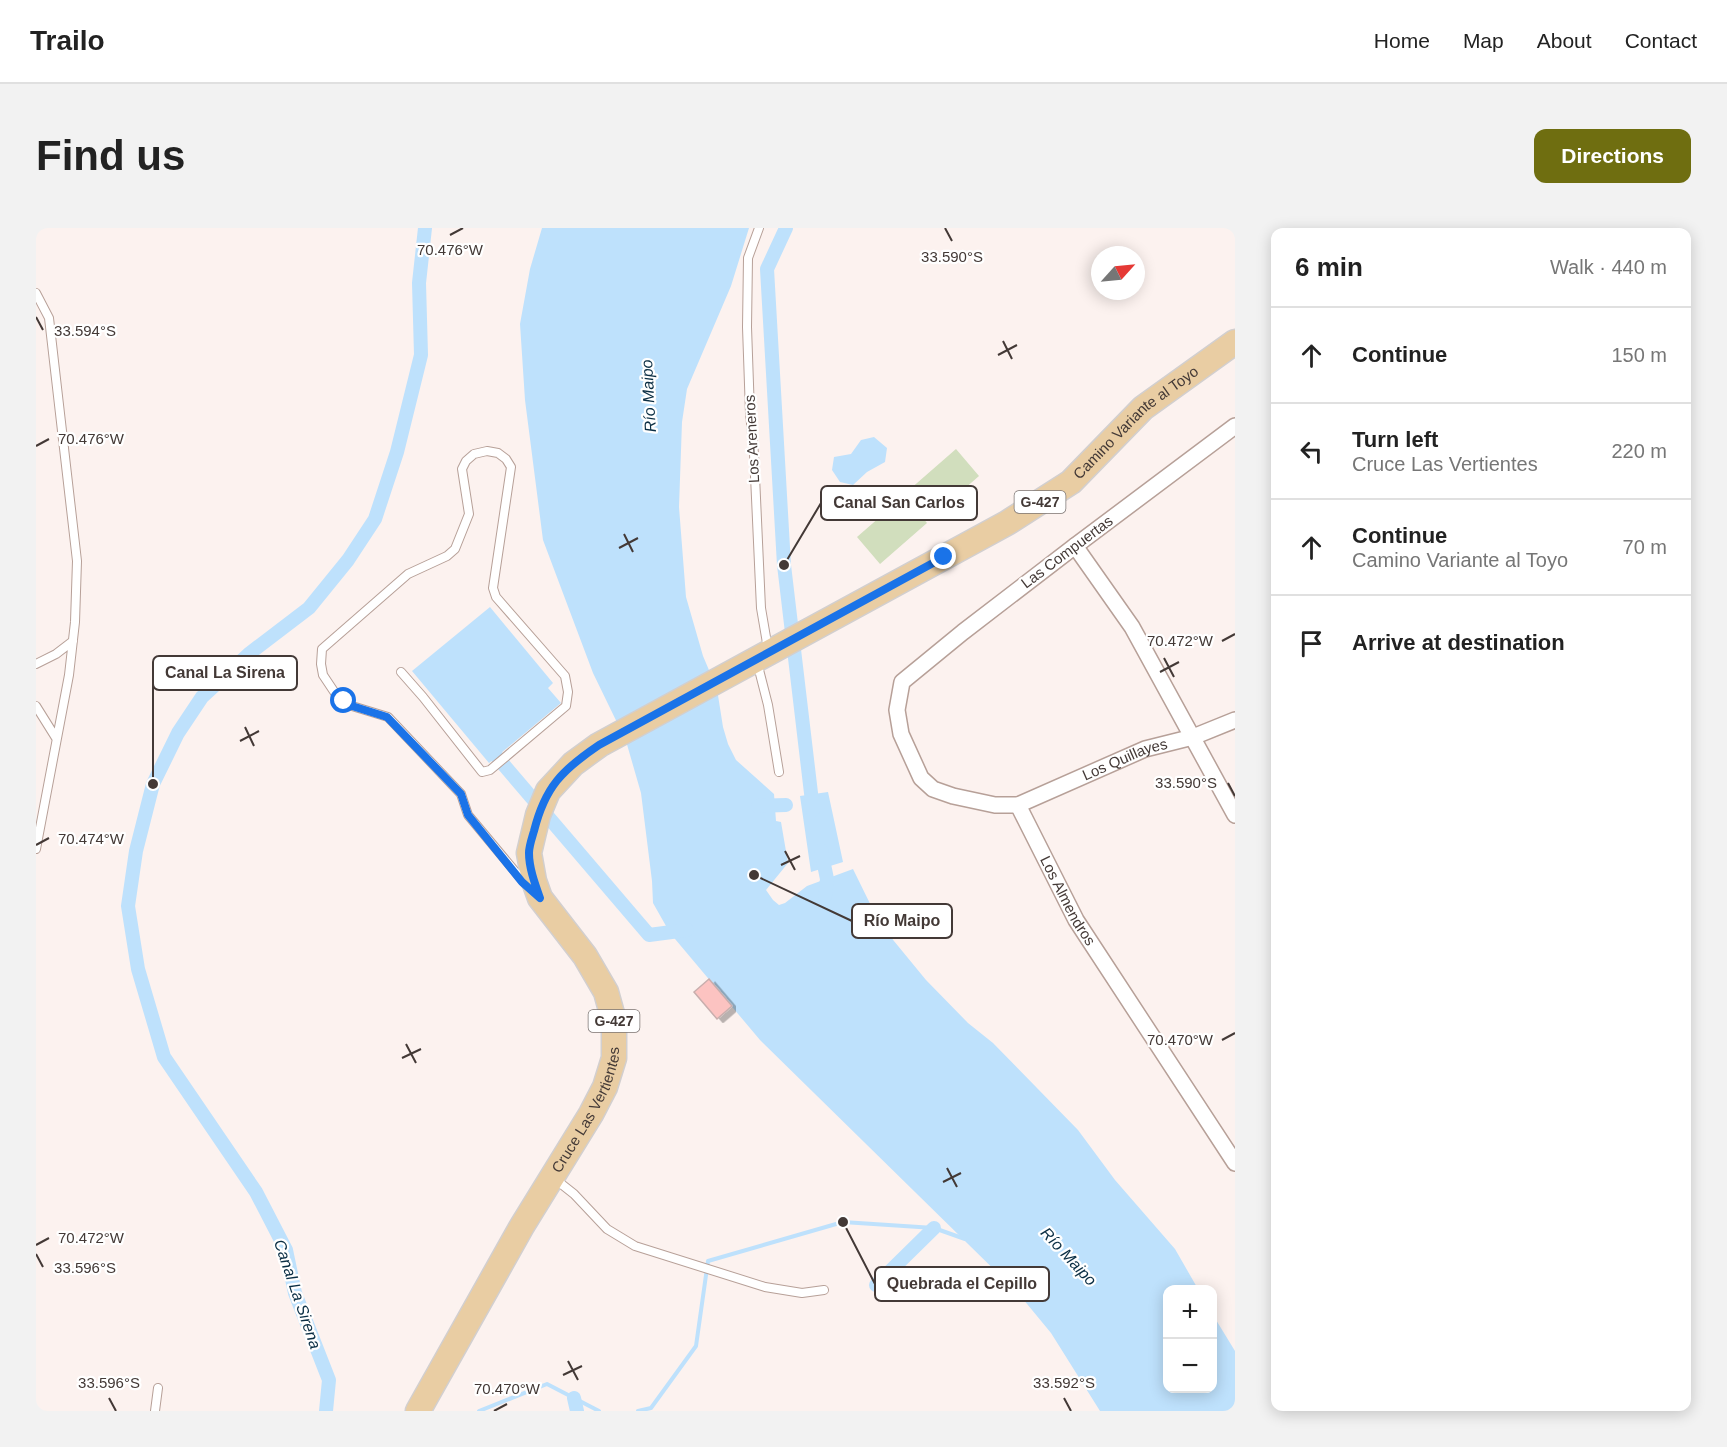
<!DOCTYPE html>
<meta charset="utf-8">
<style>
body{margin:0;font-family:Helvetica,sans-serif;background:#f2f2f2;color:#222}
.controls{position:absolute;right:18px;bottom:18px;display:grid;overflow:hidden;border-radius:12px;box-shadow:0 3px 15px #0003}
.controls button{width:54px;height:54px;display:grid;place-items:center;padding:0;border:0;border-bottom:2px solid #e0e0e0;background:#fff;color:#222;font:30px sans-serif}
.compass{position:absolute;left:1055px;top:18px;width:54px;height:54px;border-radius:50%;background:#fff;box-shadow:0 3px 15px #0003;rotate:63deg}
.stop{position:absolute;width:18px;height:18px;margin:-14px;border:4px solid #1a73e8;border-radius:50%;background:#fff}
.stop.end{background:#1a73e8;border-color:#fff;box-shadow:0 2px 6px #0008}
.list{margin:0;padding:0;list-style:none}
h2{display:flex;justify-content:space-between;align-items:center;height:78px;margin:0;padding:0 24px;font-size:26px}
h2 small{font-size:20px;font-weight:400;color:#767676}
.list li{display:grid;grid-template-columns:39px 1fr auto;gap:18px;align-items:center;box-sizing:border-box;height:96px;padding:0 24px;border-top:2px solid #e0e0e0}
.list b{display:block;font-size:22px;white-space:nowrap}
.list p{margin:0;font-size:20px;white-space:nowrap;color:#767676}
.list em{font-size:20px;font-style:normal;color:#767676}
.icon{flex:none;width:33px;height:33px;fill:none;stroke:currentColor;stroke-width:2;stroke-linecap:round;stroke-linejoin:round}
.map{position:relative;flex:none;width:1199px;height:1183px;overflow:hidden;border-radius:12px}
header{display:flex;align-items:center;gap:36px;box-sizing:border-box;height:84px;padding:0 30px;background:#fff;border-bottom:2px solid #e0e0e0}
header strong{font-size:28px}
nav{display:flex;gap:33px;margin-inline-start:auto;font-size:21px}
.intro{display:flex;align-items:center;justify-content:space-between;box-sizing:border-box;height:144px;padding:0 36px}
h1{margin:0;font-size:42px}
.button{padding:15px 27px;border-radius:12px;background:#6f6e10;color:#fff;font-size:21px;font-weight:700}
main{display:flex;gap:36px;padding:0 36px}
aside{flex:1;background:#fff;border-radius:12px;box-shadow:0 3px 15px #0003}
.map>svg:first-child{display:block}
</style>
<header>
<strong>Trailo</strong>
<nav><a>Home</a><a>Map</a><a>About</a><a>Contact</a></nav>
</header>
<div class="intro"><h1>Find us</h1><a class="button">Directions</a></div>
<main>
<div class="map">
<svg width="1199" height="1183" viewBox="0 0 1199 1183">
<defs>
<filter id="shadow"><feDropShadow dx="6" dy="3.5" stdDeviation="0" flood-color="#0004"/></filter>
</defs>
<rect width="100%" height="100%" fill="#fcf2ef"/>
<path fill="#d1debd" d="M920,221L943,248L896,289L873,262Z
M868,268L891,295L844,336L821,309Z"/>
<path fill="#bee1fc" d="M506,0H713L695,58L651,161L646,194L643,279L650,369L667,428L681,461L687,499L692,516L700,532L738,566L740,593L745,594L752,635L730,662L737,672L743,677L749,675L771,658L817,641L844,696L890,752L932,795L957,815L1042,902L1079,952L1139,1021L1162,1061L1132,1062V1160H1176L1177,1087L1199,1123V1183H1064L1015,1105L982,1065L724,812L634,705L617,675L616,653L605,565L590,513L557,445L507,312L489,172L484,96L494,41Z
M838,209L851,220L849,234L831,244L817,257L804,254L796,242L798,229L815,226L825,212Z
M454,379L517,455L512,460L525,475L453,535L376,443Z
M792,564L807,634L775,644L764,568Z"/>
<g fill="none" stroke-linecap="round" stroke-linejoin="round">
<path stroke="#bee1fc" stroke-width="4" d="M443,1183L511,1156L563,1183
M602,1183L615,1180L660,1118L672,1033L807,994L898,1000L929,1011"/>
<path stroke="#bee1fc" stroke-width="14" d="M750,0L731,41L748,337L777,582
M461,529L613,707L651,702
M722,578L750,577
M785,622L791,651L789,668
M840,1057L898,1000
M538,1170L541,1183
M290,1183L293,1152L259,1065L250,1022L220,964L128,829L102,741L92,678L100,623L117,556L142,505L166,469L214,425L273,380L312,332L339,291L361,224L385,127L383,55L389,0"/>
</g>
<path fill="#fcc3c1" stroke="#c8aead" stroke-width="1.5" filter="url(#shadow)" d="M673,751L696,778L681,791L658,764Z"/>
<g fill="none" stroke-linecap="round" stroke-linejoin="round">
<defs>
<path id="lane" d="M723,0L712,30L711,99L714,185L718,226L725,380L732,421
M0,65L13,90L41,333L39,394L33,447L0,621
M721,434L732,477L743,544
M0,436L20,426L37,413
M365,444L387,469L446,544L454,542L530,478L532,464L529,448L460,369L457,360L475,239L470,231L462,225L451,223L438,226L430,233L426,241L433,286L419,321L411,328L372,346L286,421L285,436L287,447L299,465L316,478L352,489L425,566L432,587L492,659
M0,478L20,510
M519,951L538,966L571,1001L599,1018L729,1059L766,1065L788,1062
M119,1183L122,1160"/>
<g id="street">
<path id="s1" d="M1199,198L1039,318L927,404L866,454L861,482L865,506L885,550L897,561L917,568L959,577H982L1109,521L1157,509L1199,492"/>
<path d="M1039,318L1096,399L1199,587"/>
<path id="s2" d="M982,577L1040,692L1199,935"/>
</g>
<g id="primary">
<path id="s3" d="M382,1183L486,998L555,886L569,859L578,830V793L570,764L549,728L504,670L498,653L493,625L502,587L512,563L537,536L563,517L971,295L1035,254L1107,180L1199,114"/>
</g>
</defs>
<use href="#lane" stroke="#b7a098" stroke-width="10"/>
<use href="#street" stroke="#b7a098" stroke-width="18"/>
<use href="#primary" stroke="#d2cfcf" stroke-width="27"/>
<use href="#lane" stroke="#fff" stroke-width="8"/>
<use href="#street" stroke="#fff" stroke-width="15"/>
<use href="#primary" stroke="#e9cda3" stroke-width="24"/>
</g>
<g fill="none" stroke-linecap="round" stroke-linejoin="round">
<path stroke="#1a73e8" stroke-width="8" d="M308,473L316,478L351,489L425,566L432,587L486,654L504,670C499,656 493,640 493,625C493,618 496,610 498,603C509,559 526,542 563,517L908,329"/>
</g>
<path fill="none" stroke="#433936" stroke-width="2" d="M909,0L916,13M414,7L427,0M0,89L7,102M967,113L976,131M962,127L981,117M0,218L13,211M588,306L597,324M583,320L602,310M1186,413L1199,406M1128,430L1138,449M1124,444L1143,434M209,499L218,518M204,513L223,503M1192,555L1199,568M0,617L13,610M749,623L759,642M745,637L764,628M1186,812L1199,805M370,816L380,835M366,830L385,821M911,940L921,959M907,954L925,945M0,1017L13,1010M0,1026L7,1039M532,1133L542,1152M527,1147L546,1138M73,1170L80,1183M1028,1170L1035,1183M458,1183L471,1176"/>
<g text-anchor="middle" stroke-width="4.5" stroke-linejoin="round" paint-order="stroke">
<g fill="#fff" stroke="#7b7472" stroke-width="1.5">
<rect x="978.5" y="263" width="51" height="22" rx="4.5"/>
<rect x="552.5" y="782" width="51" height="22" rx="4.5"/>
</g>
<g font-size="14" font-weight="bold" fill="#433936">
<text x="1004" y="279">G-427</text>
<text x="578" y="798">G-427</text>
</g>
<g font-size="15" fill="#433936" stroke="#fff">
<text dy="5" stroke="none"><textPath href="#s3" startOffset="1396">Camino Variante al Toyo</textPath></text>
<text transform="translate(716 211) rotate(-93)" y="5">Los Areneros</text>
<text transform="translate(1031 324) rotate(-37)" y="5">Las Compuertas</text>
<text dy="5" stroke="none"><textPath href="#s1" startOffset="741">Los Quillayes</textPath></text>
<text dy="5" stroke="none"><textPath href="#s2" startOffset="108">Los Almendros</textPath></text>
<text dy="5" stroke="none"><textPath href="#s3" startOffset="346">Cruce Las Vertientes</textPath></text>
</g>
<g font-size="16" font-style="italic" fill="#0a2e44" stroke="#fff">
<text transform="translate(612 168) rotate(-93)" y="6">Río Maipo</text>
<text transform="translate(1033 1028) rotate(47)" y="6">Río Maipo</text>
<text transform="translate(262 1066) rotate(71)" y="6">Canal La Sirena</text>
</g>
</g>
<g font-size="15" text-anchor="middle" fill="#433936" stroke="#fff" stroke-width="4.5" stroke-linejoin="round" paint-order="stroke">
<text x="414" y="27">70.476°W</text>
<text x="916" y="34">33.590°S</text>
<text x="49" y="108">33.594°S</text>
<text x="55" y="216">70.476°W</text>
<text x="1144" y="418">70.472°W</text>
<text x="1150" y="560">33.590°S</text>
<text x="55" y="616">70.474°W</text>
<text x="1144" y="817">70.470°W</text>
<text x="55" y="1015">70.472°W</text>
<text x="49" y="1045">33.596°S</text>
<text x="73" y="1160">33.596°S</text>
<text x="1028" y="1160">33.592°S</text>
<text x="471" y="1166">70.470°W</text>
</g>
<path fill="none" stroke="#433936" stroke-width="2" d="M748 337L785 275M117 556L117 445M718 647L816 693M807 994L839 1056"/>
<g fill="#433936" stroke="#fff" stroke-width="2">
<circle cx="748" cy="337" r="6"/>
<circle cx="117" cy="556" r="6"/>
<circle cx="718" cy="647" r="6"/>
<circle cx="807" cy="994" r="6"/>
</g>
<g fill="#fff" stroke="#433936" stroke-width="2">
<rect x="785" y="258" width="156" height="34" rx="6"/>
<rect x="117" y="428" width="144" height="34" rx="6"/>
<rect x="816" y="676" width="100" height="34" rx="6"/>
<rect x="839" y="1039" width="174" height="34" rx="6"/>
</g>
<g font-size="16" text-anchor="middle" font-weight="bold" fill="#433936">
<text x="863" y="280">Canal San Carlos</text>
<text x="189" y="450">Canal La Sirena</text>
<text x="866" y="698">Río Maipo</text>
<text x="926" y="1061">Quebrada el Cepillo</text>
</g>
</svg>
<div class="controls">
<button>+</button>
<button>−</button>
</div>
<svg class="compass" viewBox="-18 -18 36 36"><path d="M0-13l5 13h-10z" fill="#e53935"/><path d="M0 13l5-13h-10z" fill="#767676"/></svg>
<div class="stop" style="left:308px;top:473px"></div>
<div class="stop end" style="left:908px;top:329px"></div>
</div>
<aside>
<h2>6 min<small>Walk · 440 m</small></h2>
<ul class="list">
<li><svg class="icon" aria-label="ahead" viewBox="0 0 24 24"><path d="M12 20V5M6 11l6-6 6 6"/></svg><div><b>Continue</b></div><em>150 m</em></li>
<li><svg class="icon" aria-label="left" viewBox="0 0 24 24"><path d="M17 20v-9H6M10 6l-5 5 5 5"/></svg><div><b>Turn left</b><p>Cruce Las Vertientes</p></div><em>220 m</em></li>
<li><svg class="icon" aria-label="ahead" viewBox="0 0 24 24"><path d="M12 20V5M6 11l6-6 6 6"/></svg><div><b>Continue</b><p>Camino Variante al Toyo</p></div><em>70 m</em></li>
<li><svg class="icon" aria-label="arrive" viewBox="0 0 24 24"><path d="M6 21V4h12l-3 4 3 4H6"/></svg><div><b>Arrive at destination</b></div></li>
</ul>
</aside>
</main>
